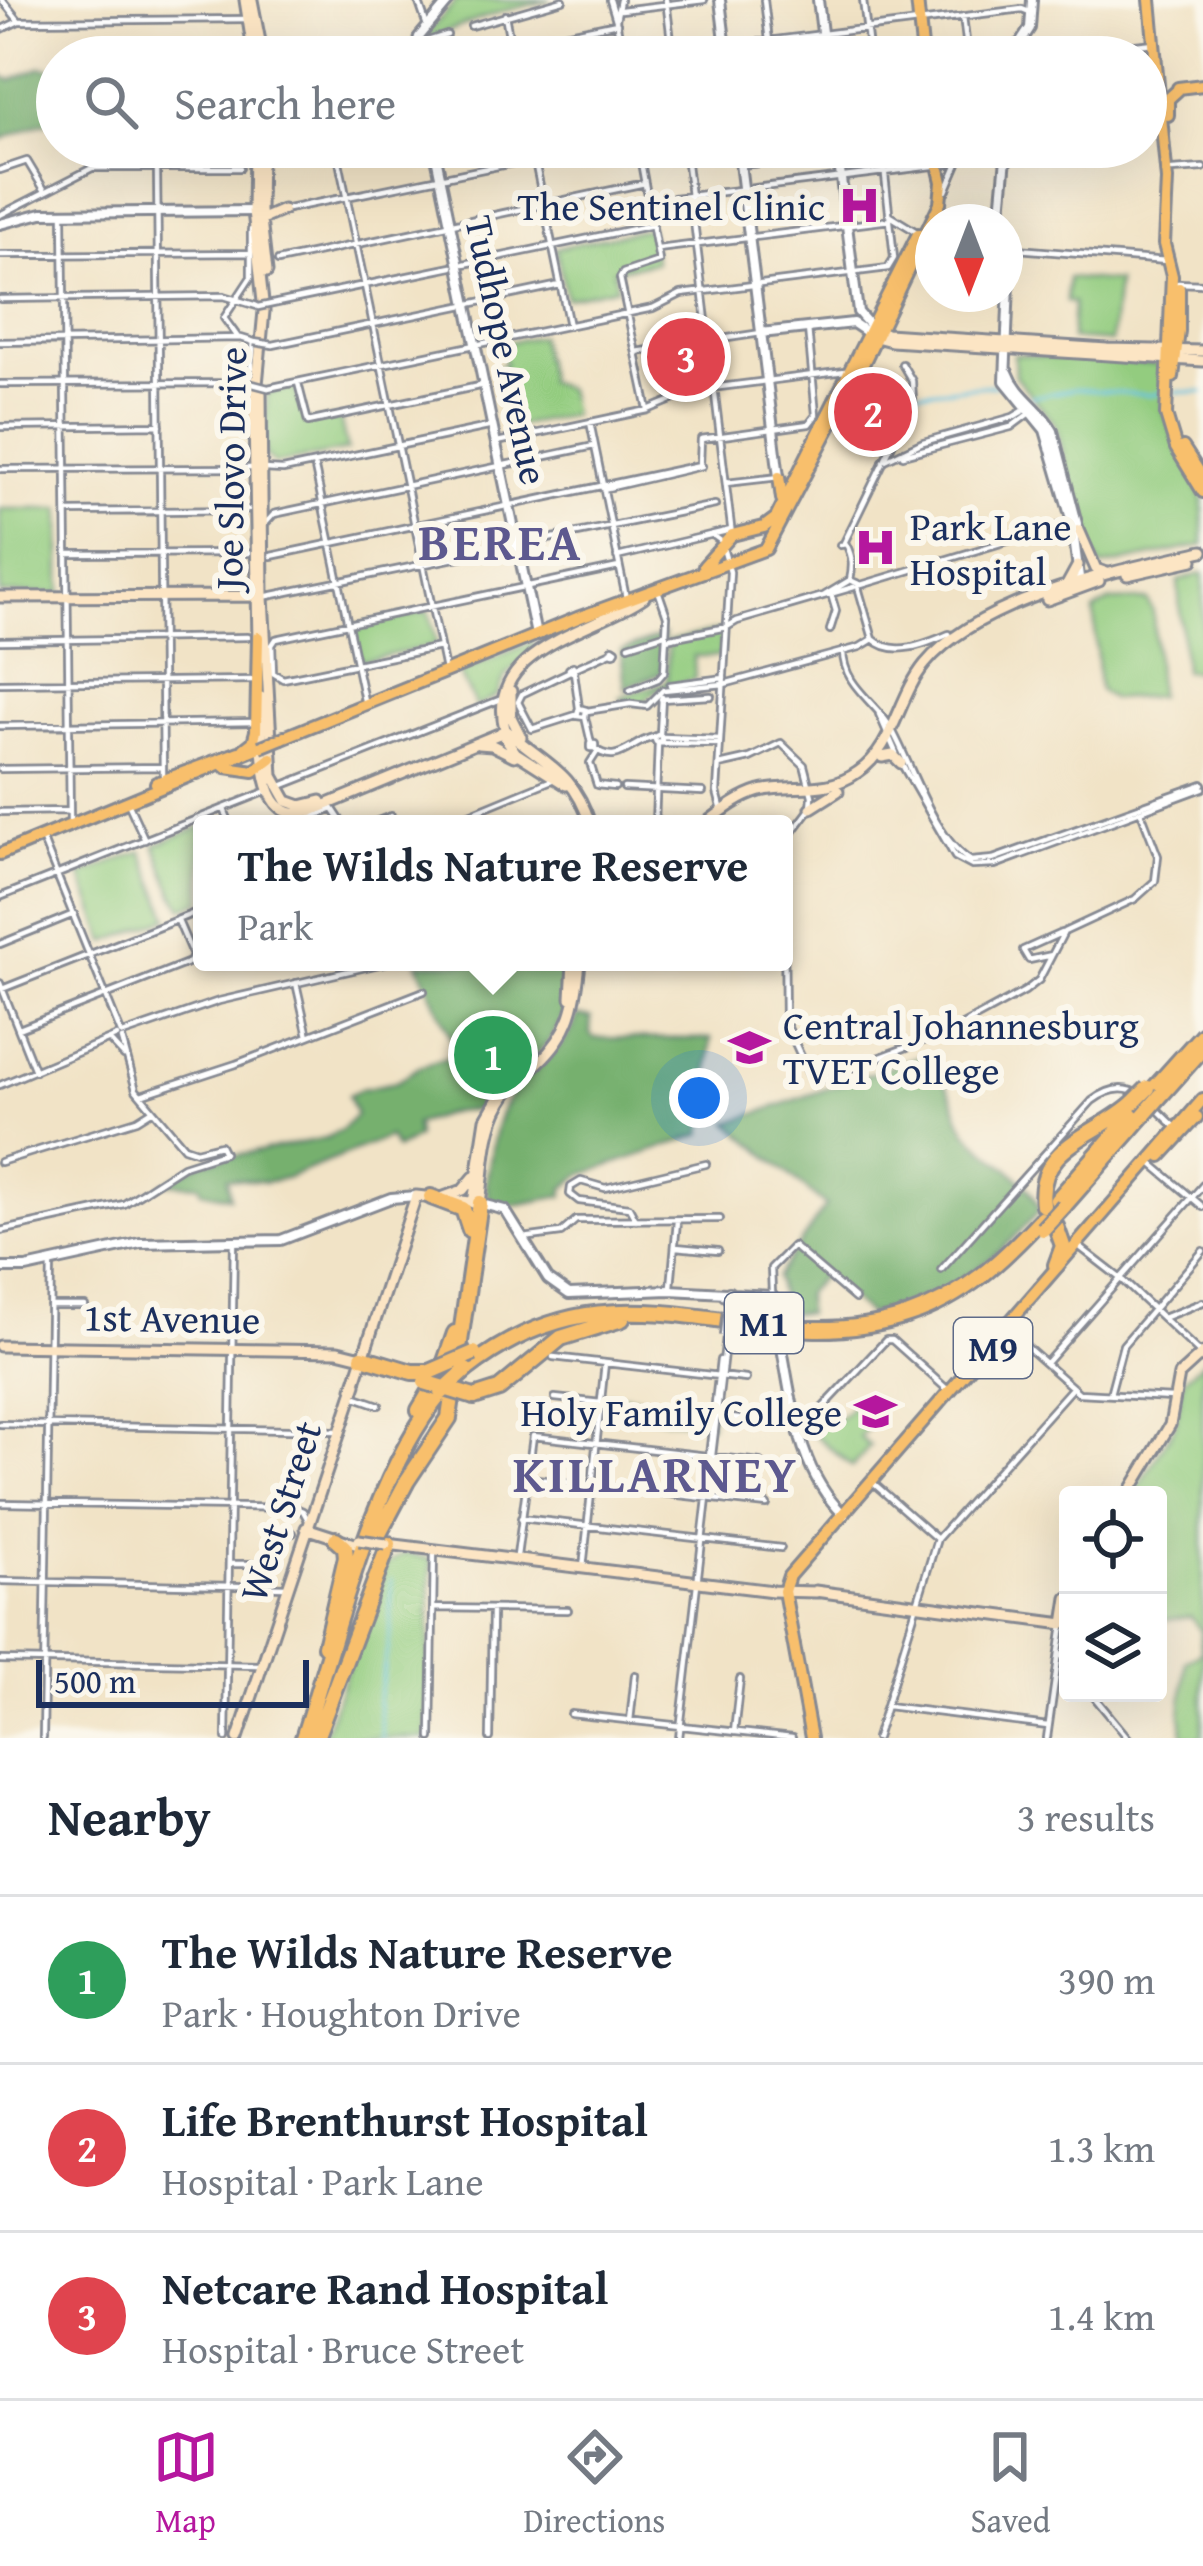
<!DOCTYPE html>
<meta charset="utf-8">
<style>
body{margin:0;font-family:"Gentium Book Plus",serif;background:#f2f2f3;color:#1f2937}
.controls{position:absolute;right:36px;bottom:36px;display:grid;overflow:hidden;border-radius:12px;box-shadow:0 12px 48px #0002}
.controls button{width:108px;height:108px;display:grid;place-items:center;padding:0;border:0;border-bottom:3px solid #e0e1e3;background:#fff;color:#1f2937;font:60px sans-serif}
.compass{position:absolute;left:915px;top:204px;width:108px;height:108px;border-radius:50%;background:#fff;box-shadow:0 12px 48px #0002;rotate:180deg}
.scale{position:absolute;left:36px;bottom:30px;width:273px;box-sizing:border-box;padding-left:12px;border:6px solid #1b2f5e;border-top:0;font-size:33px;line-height:42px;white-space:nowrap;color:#1b2f5e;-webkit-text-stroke:9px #fbf7ec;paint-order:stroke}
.you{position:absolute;left:699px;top:1098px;width:42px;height:42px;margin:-30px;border:9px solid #fff;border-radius:50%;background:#1a73e8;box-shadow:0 0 0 18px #1a73e833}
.badge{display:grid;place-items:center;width:78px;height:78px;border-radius:50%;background:#b5179e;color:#fff;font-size:39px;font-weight:700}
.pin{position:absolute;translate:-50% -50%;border:6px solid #fff;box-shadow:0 3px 12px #0006}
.popup{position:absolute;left:193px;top:815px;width:600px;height:156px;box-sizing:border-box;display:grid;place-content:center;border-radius:12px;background:#fff;filter:drop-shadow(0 3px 9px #0005);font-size:39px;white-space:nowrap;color:#747a83}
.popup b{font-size:45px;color:#1f2937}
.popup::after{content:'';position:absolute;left:50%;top:100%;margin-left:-24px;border:24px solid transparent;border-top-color:#fff}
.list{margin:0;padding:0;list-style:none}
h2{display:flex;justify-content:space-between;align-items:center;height:156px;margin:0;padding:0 48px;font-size:51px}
h2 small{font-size:39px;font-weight:400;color:#747a83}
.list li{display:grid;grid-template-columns:78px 1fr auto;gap:36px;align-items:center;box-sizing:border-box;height:168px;padding:0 48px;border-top:3px solid #e0e1e3}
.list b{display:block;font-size:45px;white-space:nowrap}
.list p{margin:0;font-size:39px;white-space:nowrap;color:#747a83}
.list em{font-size:39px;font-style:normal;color:#747a83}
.icon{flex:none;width:66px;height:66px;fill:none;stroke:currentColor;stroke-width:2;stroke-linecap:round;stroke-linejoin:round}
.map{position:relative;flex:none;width:1203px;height:1738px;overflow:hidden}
.search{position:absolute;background:#fff;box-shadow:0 12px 48px #0002;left:36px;right:36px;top:36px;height:132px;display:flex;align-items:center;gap:30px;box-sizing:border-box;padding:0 42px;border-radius:66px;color:#747a83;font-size:45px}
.sheet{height:660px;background:#fff}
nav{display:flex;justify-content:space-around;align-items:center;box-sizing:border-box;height:168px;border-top:3px solid #e0e1e3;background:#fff;font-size:33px;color:#747a83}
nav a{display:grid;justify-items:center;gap:6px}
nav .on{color:#b5179e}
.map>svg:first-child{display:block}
</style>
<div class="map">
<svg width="1203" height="1738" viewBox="0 0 1203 1738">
<rect width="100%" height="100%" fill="#fbf7ec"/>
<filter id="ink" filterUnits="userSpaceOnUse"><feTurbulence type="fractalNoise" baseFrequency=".00833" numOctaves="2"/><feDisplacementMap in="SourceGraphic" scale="24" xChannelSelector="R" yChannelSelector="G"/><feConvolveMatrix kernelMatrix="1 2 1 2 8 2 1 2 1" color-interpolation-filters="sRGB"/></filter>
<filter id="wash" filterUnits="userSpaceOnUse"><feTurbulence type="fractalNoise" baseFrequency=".004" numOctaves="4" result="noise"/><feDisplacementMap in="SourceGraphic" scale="48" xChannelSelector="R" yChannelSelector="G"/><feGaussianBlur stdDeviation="2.7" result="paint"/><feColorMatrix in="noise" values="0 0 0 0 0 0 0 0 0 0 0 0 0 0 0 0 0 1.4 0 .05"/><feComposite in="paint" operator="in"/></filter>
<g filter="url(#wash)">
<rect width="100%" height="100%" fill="#f1e3c6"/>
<path fill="#93cc7f" stroke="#577e6e" stroke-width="3" d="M457,0H551L503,11L420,41Z
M649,228L655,262L614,270L617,287L566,298L556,248Z
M1068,278L1117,282L1111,342L1071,339L1073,303L1066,302Z
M539,336L548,382L567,389L572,415L506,428L493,368L505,365L500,344Z
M1014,354L1164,365L1163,410L1203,500V545L1101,567L1082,530L1056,425L1015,376Z
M295,387L305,422L340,418L347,450L275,464L265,455L267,393Z
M0,509H61V593L0,594Z
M1203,573V671H1184L1178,581Z
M1148,600L1153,612L1158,696L1112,699L1099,690L1094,611L1110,601Z
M429,611L437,645L361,661L353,627Z
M722,630L720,656H694L695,679L658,689L641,704L621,700L620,697L667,682L669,641Z
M533,642L535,648L505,677L497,696L476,707L459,672Z
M202,826V901L183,908L174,894L155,845Z
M142,851L169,918L106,942L81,875Z
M1203,1361V1738H1184L1181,1714L1186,1661L1200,1653L1201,1631L1191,1617L1158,1620V1495H1134L1175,1426L1184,1379Z
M608,1394L711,1406L710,1424L606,1412Z
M854,1404L873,1422L860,1437L870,1446L852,1467L813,1433L830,1412L839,1419Z
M405,1553L431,1559L427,1738H322L386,1565Z"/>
<path fill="#76b06e" stroke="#487066" stroke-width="3" d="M42,67L57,70V121L39,124L0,140V75L11,80Z
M664,635L662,673L625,688L621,651Z
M571,962C570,978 570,995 566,1010C554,1050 508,1073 488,1109L452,1112L415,1124L417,1137L396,1149L389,1137L289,1177L266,1182L227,1178L230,1197L201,1191L200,1185L164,1183L203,1162L326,1138L341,1130L356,1115L348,1096L361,1089L396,1082L419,1067L458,1054L418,963Z
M577,1016L591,1018L590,1034L594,1038L711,1039L703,1134L581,1175L564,1188L563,1196L510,1206L492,1201C483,1190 487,1180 489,1166C494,1140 495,1117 511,1095C531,1066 568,1052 577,1016Z
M923,1055C928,1070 938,1073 946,1085C957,1101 957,1120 971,1136C992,1160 1034,1180 1039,1211C986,1272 945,1294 868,1315L823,1275L805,1294L806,1313H784L776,1277L826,1206L729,1123Z"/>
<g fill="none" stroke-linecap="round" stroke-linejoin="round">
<path stroke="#65c3e3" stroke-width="3" d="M916,392L996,385
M1176,392H1203
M1031,397L1075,389L1152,395L1163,392
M382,1738L378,1699L390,1635L391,1579"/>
</g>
</g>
<g filter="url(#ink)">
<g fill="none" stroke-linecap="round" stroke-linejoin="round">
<defs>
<path id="minor" d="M2,0L19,21L248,19
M418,0L427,26
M610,0L616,20
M620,0L616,20L623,57
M666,0L673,57
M764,0L771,57
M863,0L870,57
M621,10L704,0
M505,15L513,57
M963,16L968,57
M471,26L563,0
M0,30L19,21
M377,57L447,35
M455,57L617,23
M580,57L621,48
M639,57L1022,9L1032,13
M1017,57L1155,43
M336,147L445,670
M532,147L569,326
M639,147L644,154L641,162L659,261L623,273L620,278L648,410
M685,147L732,535
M337,153L364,147
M644,154L698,147
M740,165L783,161
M157,167L163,775
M0,170L27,161L45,191
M1172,170L1203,168
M946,191L965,147
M649,201L957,163
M283,210L591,147
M0,215L92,168H240
M63,215L70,821
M889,215L915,231
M1005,248L1167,261
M658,249L890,220
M0,255L251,253
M278,261L645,183
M464,264L653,225
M1178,283L1203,284
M0,299L224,296L257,306
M277,303L452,267
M237,336L224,318L251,277V230
M0,342L241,338L254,342L249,383L0,384
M273,345L560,285
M636,352L761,333
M298,383L308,422L484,385
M268,388L653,308L681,294L888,268L894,258L882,147
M590,422L626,598
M0,427L160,425
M497,442L648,410L696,390L845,371
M903,455L1011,427L1031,412
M883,461L923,442L1013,417L1028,408
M314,464L365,705
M0,469L252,468
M264,469L283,470L493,426
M726,483L779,477
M603,489L702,466
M68,512L248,510
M264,525L274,514L594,446
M714,536L721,541L730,572L717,792L722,811
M844,543L913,401L912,381L902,364
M840,545L846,544C853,557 853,567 850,580L861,585L1071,522
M68,554L248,553
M271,556L700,465L701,439L809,424L816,415L808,328
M617,557L731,530
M858,587L873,639
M825,595L850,580
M263,597L715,505
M830,630L836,611L831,594
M666,639L727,627L737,621L854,587
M873,639C894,658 926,644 949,634
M0,641L247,637
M629,645L664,634
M440,647L283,679L273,673L272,645L276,639L619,567
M613,648L616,650L614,653L611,652Z
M843,651C843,687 877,702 892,730C913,768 934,839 971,861L993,859L1203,784
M573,666L575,670L572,672L569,669Z
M575,668L611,652
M570,671L522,694L518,702L532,729L576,715
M574,672L579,708
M0,683L255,680
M670,685L724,678
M630,690L658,679L664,672L667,616L659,593
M661,699L711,696
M631,704L647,706L663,690L724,684L860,647L873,639
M579,708L586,710L585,717L577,716Z
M587,711L630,704
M879,714L896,753
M585,717L591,743
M0,726L256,722
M660,734L662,697
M660,734L662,741L656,742L654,737Z
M663,737L720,739
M660,743L720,744
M595,744V748H590V744Z
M594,748C618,767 630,742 654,737
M597,752L590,763L597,785L615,787
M901,763L955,857L972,866L995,865L1203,788
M719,765L750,758L781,743L804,765L812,796L811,808L789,837L784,874
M0,769L162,767
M281,786L504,698
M624,788L703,792
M128,803L145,840
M224,809L230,824
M0,812L69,811
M281,823L282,824
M295,824L333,809L343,824
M370,824L391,816L396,824
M445,824L552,780
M655,824L658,743
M42,838L121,1033
M0,897L270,790
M784,922L785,1021L809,1074L822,1079L955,1029L1025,991L1039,980L1064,932L1135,899L1155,881L1158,856L1141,812
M0,944L74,914
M1052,955L1029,960L1023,950L1061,933
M0,983L35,1071
M296,983L308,1036
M2,989L202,910
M19,1029L190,962L193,956L178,921
M123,1034L219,1001L388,962
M111,1042L124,1056
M0,1085L117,1036
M141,1095L236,1064L424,991
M0,1162L137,1120L153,1110
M1152,1164L1203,1207
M636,1220L629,1207L579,1201L570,1194L571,1187L581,1181L605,1188L706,1164
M0,1231L124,1204L183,1166L224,1153L220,1145L196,1151L184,1147L136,1090L122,1039
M523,1238L561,1233L576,1220L720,1219
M676,1247L718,1251
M1081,1248L1121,1279L1201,1354
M941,1270L1092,1101C1131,1071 1149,1104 1178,1129
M671,1287L677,1221
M772,1293L771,1268L793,1246L855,1299
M50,1306H85
M1163,1318L1203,1302
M1005,1328L1079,1393L1173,1398
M553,1357L746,1379
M1046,1363L1203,1185
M1110,1394L1123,1345L1203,1251
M356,1397L379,1405
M555,1398L601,1403
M717,1416L753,1421
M0,1424L336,1431
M800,1432L886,1340H892L949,1391
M709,1456L720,1360
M528,1478L767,1505
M872,1482L937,1539
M0,1503L296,1508L303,1511L308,1520
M521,1518L781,1548
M517,1556L533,1436L760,1462
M229,1564H267L273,1534L293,1533
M583,1568L605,1363
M0,1581L286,1587
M433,1608L568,1610
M1063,1625L1059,1652L1068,1664
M0,1660L258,1665
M1091,1693L1128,1738
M887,1706L1048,1726
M571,1714L792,1738
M630,1721L635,1675
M734,1732L740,1679
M43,1738L51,1262
M226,1738L234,1241
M431,1738L434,1550
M490,1738L492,1612
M679,1738L726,1336
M876,1738L937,1539L1072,1388
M1047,1738L1059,1652"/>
<path id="tertiary" d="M720,0L727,57
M818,0L825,57
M414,57L419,37L450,0
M1011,57L1030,28L1032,0
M434,147L536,635
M738,147L779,477
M837,147L858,312L871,327
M1000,222L1007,147
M0,224L42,213L255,211
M1005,267L1009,283L1005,381L1045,430L1072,522L1080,585
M761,333L853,323L868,333
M1008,372C1017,397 1041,408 1053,431L1080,535
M482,1204L505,1210L548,1279L569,1294L670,1290L726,1293
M0,1268H26L140,1243L281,1240L391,1198L416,1196
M729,1292L732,1296L729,1299L725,1296Z
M732,1294L772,1296L776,1315
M781,1343C793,1405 797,1469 844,1515"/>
<path id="secondary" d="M245,0L254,57
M252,0L263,57
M254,147L253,211L264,311L254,416L258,644
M261,147L260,211L267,272
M260,220L283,210
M876,329L887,334L1107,349L1203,351
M872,336L891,341L1203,361
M261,390L263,597L273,776L287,801L301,806L321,801
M1079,530L1096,569L1107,573
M1127,575L1193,560
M1067,585L1078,565
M0,597L258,596
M1047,600L1099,581
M511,691V717L521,737
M261,697C263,732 253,827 309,812L506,731
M501,732L516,753L566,785
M479,744L492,745L514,756
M882,757L893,755L901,763
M811,808L838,791
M590,824C574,770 542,763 505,729C484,648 596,631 644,597
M705,824C722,811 739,797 760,791C795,783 826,795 858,772C894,748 898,697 925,664C981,597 1121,570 1203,551
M571,998L573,962
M444,1197L463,1190L474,1177
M452,1200L480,1203C485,1171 484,1132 501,1103C510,1086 525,1075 539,1062C571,1032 576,1004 580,962
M473,1203L486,1119L505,1086
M0,1346L338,1351L362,1357
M353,1388L416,1196L435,1198
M1128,1495L1170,1425L1179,1375L1203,1353
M306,1528L358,1545
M387,1544L773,1591L816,1592
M815,1591L1064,1624L1068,1598
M238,1738L356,1384"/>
<path id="primary" d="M917,0L923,57
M1150,0L1167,180L1164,244L1172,276L1166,415L1176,448L1203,492
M1178,88L1203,85
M1168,115V99L1180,88
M1173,377L1179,331V288
M1183,447L1203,478
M779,477L782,499
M704,566L732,535L764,527L776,518L918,234
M282,738L580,617L766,549L864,362L940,203L942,182L936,156
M244,749L253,742L256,731L258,637
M226,767L254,771L271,758
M156,783L239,752
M0,854L260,747
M1161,1156L1197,1117
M811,1738L784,1591L789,1576L1203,1099"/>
<path id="motorway" d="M1151,1092L1203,1034
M1162,1094L1203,1048
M431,1197L463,1209L470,1230
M1057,1200L1133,1113
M1043,1205C1035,1145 1099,1135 1134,1102
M1064,1206L1143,1116
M1056,1226L1063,1246L1056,1265
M362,1357L412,1372H430
M466,1370C624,1245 754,1368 909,1315C964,1297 1003,1260 1041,1219
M474,1397L499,1389L561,1338L622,1319
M419,1410L441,1373L455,1333
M379,1534L407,1481L449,1418L480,1203
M325,1646L346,1557L345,1547L336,1539
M303,1738C338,1631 371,1477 442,1392
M316,1738L389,1544"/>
</defs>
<use href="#minor" stroke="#868992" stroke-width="10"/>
<use href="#tertiary" stroke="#868992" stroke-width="14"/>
<use href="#secondary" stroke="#868992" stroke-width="15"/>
<use href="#primary" stroke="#868992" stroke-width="16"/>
<use href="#motorway" stroke="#868992" stroke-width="20"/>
<use href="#minor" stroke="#fff" stroke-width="4.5"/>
<use href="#tertiary" stroke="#fff" stroke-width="8"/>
<use href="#secondary" stroke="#fce5c4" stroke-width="9"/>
<use href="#primary" stroke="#f8bf6c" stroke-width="10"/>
<use href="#motorway" stroke="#f8bf6c" stroke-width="14"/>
<defs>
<path id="minor-bridge" d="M258,307L277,303
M254,342L273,345
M249,383L268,388
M727,1328L729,1310
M723,1336L726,1310"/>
<path id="tertiary-bridge" d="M776,1315L781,1343"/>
<path id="secondary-bridge" d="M359,1540L386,1544"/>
<path id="primary-bridge" d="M260,747L282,738"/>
<path id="motorway-bridge" d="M1134,1102L1148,1088
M1143,1116L1162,1094
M1043,1229L1064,1206
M430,1372L474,1353
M425,1382L474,1397
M442,1392L466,1370"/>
</defs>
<use href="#minor-bridge" stroke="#868992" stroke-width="10" stroke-linecap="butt"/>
<use href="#tertiary-bridge" stroke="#868992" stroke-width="14" stroke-linecap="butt"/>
<use href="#secondary-bridge" stroke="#868992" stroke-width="15" stroke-linecap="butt"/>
<use href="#primary-bridge" stroke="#868992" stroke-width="16" stroke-linecap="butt"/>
<use href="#motorway-bridge" stroke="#868992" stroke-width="20" stroke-linecap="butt"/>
<use href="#minor-bridge" stroke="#fff" stroke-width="4.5"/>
<use href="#tertiary-bridge" stroke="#fff" stroke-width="8"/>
<use href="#secondary-bridge" stroke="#fce5c4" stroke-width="9"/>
<use href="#primary-bridge" stroke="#f8bf6c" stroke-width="10"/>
<use href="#motorway-bridge" stroke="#f8bf6c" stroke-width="14"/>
</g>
</g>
<defs>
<symbol id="hospital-bare" viewBox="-9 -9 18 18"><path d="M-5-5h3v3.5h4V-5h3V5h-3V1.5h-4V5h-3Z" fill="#b5179e" stroke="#fbf7ec" stroke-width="2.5" paint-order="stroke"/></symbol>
<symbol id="university-bare" viewBox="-9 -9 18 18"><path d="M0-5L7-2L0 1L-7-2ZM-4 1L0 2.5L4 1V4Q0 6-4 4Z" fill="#b5179e" stroke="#fbf7ec" stroke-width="2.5" paint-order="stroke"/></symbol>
<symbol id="school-bare" viewBox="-9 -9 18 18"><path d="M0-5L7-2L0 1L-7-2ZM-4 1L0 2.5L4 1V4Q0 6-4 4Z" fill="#b5179e" stroke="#fbf7ec" stroke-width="2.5" paint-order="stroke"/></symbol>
</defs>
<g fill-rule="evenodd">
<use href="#hospital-bare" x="830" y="176" width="59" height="59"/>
<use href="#hospital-bare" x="846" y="518" width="59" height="59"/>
<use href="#university-bare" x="720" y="1018" width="59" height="59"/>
<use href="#school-bare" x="846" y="1382" width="59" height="59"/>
</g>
<g text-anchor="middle" stroke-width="12" stroke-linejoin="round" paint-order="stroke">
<g fill="#fbf7ec" stroke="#5e6b89" stroke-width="3">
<rect x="725" y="1293" width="78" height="60" rx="9"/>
<rect x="954" y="1318" width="78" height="60" rx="9"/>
</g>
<g font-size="36" font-weight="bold" fill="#1b2f5e">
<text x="764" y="1336">M1</text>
<text x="993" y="1361">M9</text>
</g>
<g font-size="39" fill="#1b2f5e" stroke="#fbf7ec" text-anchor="end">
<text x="825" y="220">The Sentinel Clinic</text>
<text x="910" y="540" text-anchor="start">Park Lane<tspan x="910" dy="45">Hospital</tspan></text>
<text x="783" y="1039" text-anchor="start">Central Johannesburg<tspan x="783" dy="45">TVET College</tspan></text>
<text x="842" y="1426">Holy Family College</text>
</g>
<g font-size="39" fill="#1b2f5e" stroke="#fbf7ec">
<text transform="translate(507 350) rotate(78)" y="14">Tudhope Avenue</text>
<text transform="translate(230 468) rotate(-89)" y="14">Joe Slovo Drive</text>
<text transform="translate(172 1318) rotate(1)" y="14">1st Avenue</text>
<text transform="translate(280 1511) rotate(-72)" y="14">West Street</text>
</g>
<g font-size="51" font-weight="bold" letter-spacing="3" fill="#5d598f" stroke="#fbf7ec">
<text x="501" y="560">BEREA</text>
<text x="656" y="1492">KILLARNEY</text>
</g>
</g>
</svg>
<div class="controls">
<button><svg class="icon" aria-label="locate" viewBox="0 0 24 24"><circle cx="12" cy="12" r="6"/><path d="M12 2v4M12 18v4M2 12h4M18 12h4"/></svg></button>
<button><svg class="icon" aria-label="layers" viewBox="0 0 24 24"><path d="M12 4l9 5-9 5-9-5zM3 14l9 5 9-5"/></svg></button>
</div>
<svg class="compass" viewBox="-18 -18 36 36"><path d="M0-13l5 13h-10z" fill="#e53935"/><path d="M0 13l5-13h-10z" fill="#747a83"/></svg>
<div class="scale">500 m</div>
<div class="you"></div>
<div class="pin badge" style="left:493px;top:1055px;background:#2e9e5b">1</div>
<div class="popup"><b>The Wilds Nature Reserve</b>Park</div>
<div class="pin badge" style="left:873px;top:412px;background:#e0444e">2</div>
<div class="pin badge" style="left:686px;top:357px;background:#e0444e">3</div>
<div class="search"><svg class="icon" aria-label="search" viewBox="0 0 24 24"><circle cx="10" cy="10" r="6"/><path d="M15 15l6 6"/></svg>Search here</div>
</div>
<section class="sheet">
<h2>Nearby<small>3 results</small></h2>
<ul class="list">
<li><span class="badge" style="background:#2e9e5b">1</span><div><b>The Wilds Nature Reserve</b><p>Park · Houghton Drive</p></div><em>390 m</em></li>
<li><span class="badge" style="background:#e0444e">2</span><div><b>Life Brenthurst Hospital</b><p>Hospital · Park Lane</p></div><em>1.3 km</em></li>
<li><span class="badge" style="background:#e0444e">3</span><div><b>Netcare Rand Hospital</b><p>Hospital · Bruce Street</p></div><em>1.4 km</em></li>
</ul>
</section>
<nav>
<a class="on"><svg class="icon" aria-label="map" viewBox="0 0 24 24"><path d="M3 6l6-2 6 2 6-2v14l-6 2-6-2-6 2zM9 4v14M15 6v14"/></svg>Map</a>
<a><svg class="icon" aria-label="directions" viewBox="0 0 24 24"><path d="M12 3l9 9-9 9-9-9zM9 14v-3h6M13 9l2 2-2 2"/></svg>Directions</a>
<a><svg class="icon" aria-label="saved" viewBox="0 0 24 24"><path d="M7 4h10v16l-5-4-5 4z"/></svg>Saved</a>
</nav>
